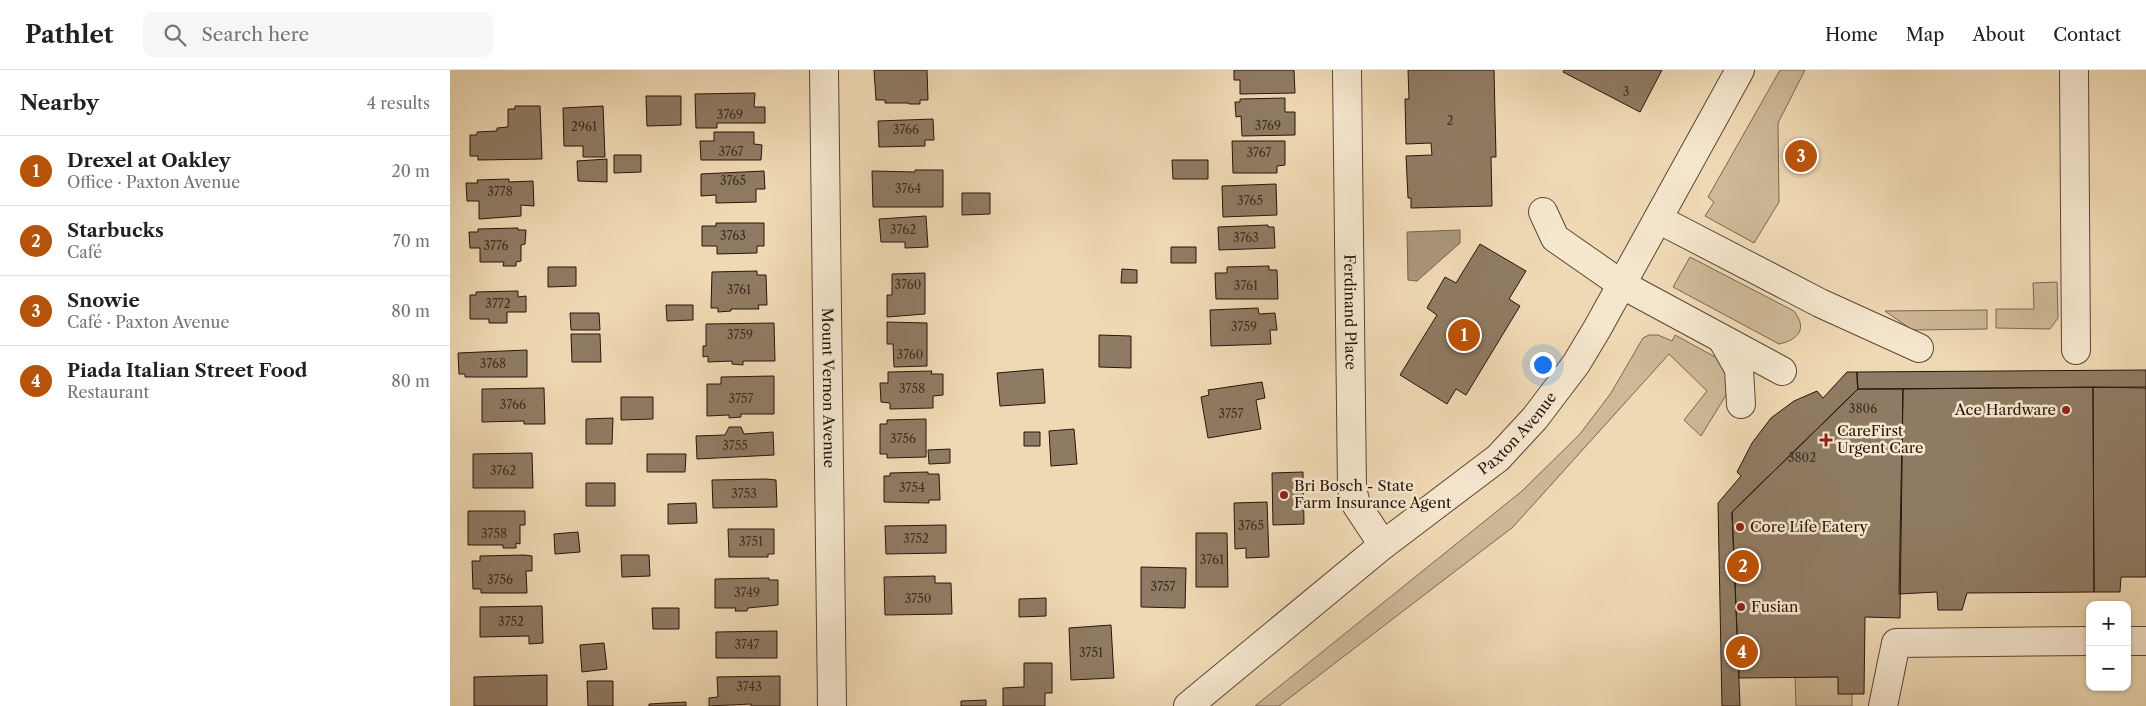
<!DOCTYPE html>
<meta charset="utf-8">
<style>
body{margin:0;font-family:"Libre Caslon Text",serif;background:#f6f6f6;color:#202124}
.controls{position:absolute;right:15px;bottom:15px;display:grid;overflow:hidden;border-radius:10px;box-shadow:0 1px 4px #0004}
.controls button{width:45px;height:45px;display:grid;place-items:center;padding:0;border:0;border-bottom:1px solid #e0e0e0;background:#fff;color:#202124;font:25px sans-serif}
.you{position:absolute;left:1092px;top:294px;width:18px;height:18px;margin:-12px;border:4px solid #fff;border-radius:50%;background:#1a73e8;box-shadow:0 0 0 8px #1a73e833}
.badge{display:grid;place-items:center;width:32px;height:32px;border-radius:50%;background:#b45309;color:#fff;font-size:16px;font-weight:700}
.pin{position:absolute;translate:-50% -50%;border:2px solid #fff;box-shadow:0 1px 5px #0006}
.list{margin:0;padding:0;list-style:none}
h2{display:flex;justify-content:space-between;align-items:center;height:65px;margin:0;padding:0 20px;font-size:21px}
h2 small{font-size:16px;font-weight:400;color:#757577}
.list li{display:grid;grid-template-columns:32px 1fr auto;gap:15px;align-items:center;box-sizing:border-box;height:70px;padding:0 20px;border-top:1px solid #e0e0e0}
.list b{display:block;font-size:19px;white-space:nowrap}
.list p{margin:0;font-size:16px;white-space:nowrap;color:#757577}
.list em{font-size:16px;font-style:normal;color:#757577}
.icon{flex:none;width:28px;height:28px;fill:none;stroke:currentColor;stroke-width:2;stroke-linecap:round;stroke-linejoin:round}
.map{position:relative;flex:none;width:1696px;height:636px;overflow:hidden}
header{display:flex;align-items:center;gap:30px;box-sizing:border-box;height:70px;padding:0 25px;background:#fff;border-bottom:1px solid #e0e0e0}
header strong{font-size:24px}
nav{display:flex;gap:28px;margin-inline-start:auto;font-size:18px}
.search{width:350px;height:45px;background:#f6f6f6;display:flex;align-items:center;gap:12px;box-sizing:border-box;padding:0 18px;border-radius:10px;color:#757577;font-size:19px}
main{display:flex}
aside{flex:1;background:#fff}
.map>svg:first-child{display:block}
</style>
<header>
<strong>Pathlet</strong>
<div class="search"><svg class="icon" aria-label="search" viewBox="0 0 24 24"><circle cx="10" cy="10" r="6"/><path d="M15 15l6 6"/></svg>Search here</div>
<nav><a>Home</a><a>Map</a><a>About</a><a>Contact</a></nav>
</header>
<main>
<aside>
<h2>Nearby<small>4 results</small></h2>
<ul class="list">
<li><span class="badge">1</span><div><b>Drexel at Oakley</b><p>Office · Paxton Avenue</p></div><em>20 m</em></li>
<li><span class="badge">2</span><div><b>Starbucks</b><p>Café</p></div><em>70 m</em></li>
<li><span class="badge">3</span><div><b>Snowie</b><p>Café · Paxton Avenue</p></div><em>80 m</em></li>
<li><span class="badge">4</span><div><b>Piada Italian Street Food</b><p>Restaurant</p></div><em>80 m</em></li>
</ul>
</aside>
<div class="map">
<svg width="1696" height="636" viewBox="0 0 1696 636">
<rect width="100%" height="100%" fill="#efd9b4"/>
<filter id="stains"><feTurbulence type="fractalNoise" baseFrequency=".004" numOctaves="4"/><feColorMatrix values="0 0 0 0 .2 0 0 0 0 .09 0 0 0 0 .02 0 0 0 .5 -.17"/></filter>
<radialGradient id="worn" r=".72"><stop offset=".6" stop-color="#630" stop-opacity="0"/><stop offset="1" stop-color="#630" stop-opacity=".3"/></radialGradient>
<path fill="#cdb897" stroke="#7a6652" d="M1330,0H1355L1328,53L1329,132L1304,173L1255,146L1264,132L1258,127Z
M1240,187L1344,241C1358,259 1348,270 1329,274L1223,217Z
M1607,212L1608,248L1600,259L1546,258V239H1584L1583,213Z
M1537,240V259L1462,260L1435,241Z
M1199,265H1208L1222,271L1225,265L1267,288L1276,297L1278,322L1251,366L1234,350L1257,321L1219,284L1063,457L829,636H805L1072,421L1130,364L1161,323L1193,268Z
M1345,607H1388L1402,624V636H1346Z"/>
<path fill="#ab967b" stroke="#77624f" d="M1010,160V173L967,211L958,210L957,162Z"/>
<path fill="#8f7b63" stroke="#28150c" d="M424,0H477L478,30H470V34H459L458,33H435V30H426Z
M784,0H844L845,23L790,24V10H784Z
M958,0H1044L1046,87H1041L1042,136L961,138V128H958L956,86L982,85L981,73L956,74L955,29H959Z
M1114,0H1212L1190,42L1113,2Z
M305,23L304,37H315V53H267V58H246L245,24Z
M196,26H231V55L197,56Z
M835,28V42H845V65L792,66L791,46L786,47L785,32H790V29Z
M65,36H90L92,89L28,90V86H20V65H27V62L47,61V58L58,57V39H65Z
M153,36L155,87H133V76H114L113,38Z
M483,49L484,70H475V76L429,77L428,51Z
M264,62H304V74L312,75L311,90H251L250,71H264Z
M782,71H835V95L827,96V103H783Z
M164,85H191V102L164,103Z
M157,89V112L128,111L127,91Z
M722,90H758V109H723Z
M465,100H493V137H423L422,101L465,102Z
M314,101L315,119H306V132L266,133V125L251,126V104Z
M59,109V112L83,111L84,136L71,135V146L29,149V131H17L16,113H28L27,110Z
M826,114L827,145L773,147L772,116Z
M512,123H540V144L512,145Z
M476,146L478,177L455,178V172H431L429,149Z
M266,153H314V176H307V183L267,184V176H252V156H266Z
M818,155V157H824L825,178L769,180L768,157Z
M68,158V160H76L75,174L71,175V191L66,192V196H53L54,192H30V178H20L19,162H28V159Z
M1030,174L1076,201L1059,229L1070,236L1016,325L1006,319L997,334L950,305L987,245L977,238L978,236L995,207L1006,213Z
M721,177H746V193H721Z
M819,196V200H827L828,229H766L765,203H777V197Z
M98,197H126V216L98,217Z
M672,199L687,200V213H671Z
M307,201V205H316L317,235H308L309,239H281V241L268,242V238H261L262,202Z
M475,203V244L437,247V225H442V204Z
M68,221V227L76,226V242H57V253H39V249H20V225H26V222Z
M216,235H243V250L217,251Z
M808,238L809,244L825,243L827,260H820L821,274L761,276L760,240Z
M120,243H149L150,260H121Z
M437,252L477,253V296L444,297L443,274H437Z
M324,253L325,291H293V295L282,294V291L258,292V286L253,287V276H256V254Z
M121,264H150L151,292H122Z
M649,265L681,266V298L649,297Z
M77,280V307H15V304H9L8,283Z
M593,299L595,333L550,336L547,303Z
M1696,300V317L1408,319L1407,311V302Z
M482,301L481,304H493V325L483,326V338L440,339V333L431,332L430,313H438V302Z
M1397,302H1407L1408,319L1282,442L1290,636H1272L1268,433L1291,406L1287,402L1302,373L1321,348L1344,331L1367,321L1373,328Z
M324,306V344H291V347L279,348V345L257,346V314H271V307Z
M812,312L815,328L806,330L811,359L758,368L751,327L759,325L758,320Z
M1643,317L1644,522L1517,523L1512,540H1488L1487,522L1449,524L1453,319Z
M1643,317L1696,318V507H1671L1670,522H1644Z
M94,318L95,354H74V351L32,352V319Z
M1408,319H1453L1450,548L1415,547L1414,624H1388V607L1289,608L1282,442Z
M171,327H203V349L171,350Z
M163,348L162,374H136V349Z
M476,349V387L437,388V384H430V354H437V350Z
M279,357H291L294,364L323,362L324,385L247,389L246,366L275,365Z
M624,359L627,394L601,396L599,361Z
M574,362H590V376H574Z
M500,379V393L479,394L478,380Z
M82,383L83,418H23V384Z
M197,384H236L235,402H197Z
M478,402V404H489L490,430H479V433L434,432V406H440V403Z
M853,402L854,454L823,455L822,403Z
M316,409L326,410L327,437L263,438L262,410Z
M136,413H165V436H136Z
M817,432L819,487L796,488V478L785,479L784,433Z
M246,433L247,453L218,454V434Z
M18,441H75V455H70V474L66,473V478H53V475H18Z
M496,455V483L436,484L435,456Z
M278,459H324V484H318V487H279Z
M128,462L130,482L105,484L104,464Z
M746,463H777L778,517H746Z
M74,485L82,486V501H76L77,523H31V519H23L22,491H30V486Z
M171,485H199L200,506L172,507Z
M691,497L736,498L735,538L691,537Z
M485,506V513H501L502,544L435,545L434,507Z
M319,508V510H328V535L298,538L297,541H285L286,538H265V509Z
M596,528V546L569,547V529Z
M92,536L93,573L79,574V566L30,567V537Z
M202,538H229V559H203Z
M661,555L664,608L621,610L619,558Z
M327,561V588H266V562Z
M154,573L157,599L132,602L130,575Z
M574,593H602V623H595V636H553V618L574,617Z
M97,605V636H24V607Z
M330,606V636H301V634L259,636V628L268,627L267,607Z
M137,611H163V636H138Z
M536,630V636H511V631Z
M236,632V636H199V634Z"/>
<g fill="none" stroke-linecap="round" stroke-linejoin="round">
<defs>
<g id="minor">
<path id="s1" d="M374,0L382,636"/>
<path id="s2" d="M897,0L902,419L906,434L933,475"/>
<path d="M1624,0L1626,280"/>
<path d="M1093,142L1105,168L1171,214L1332,301"/>
<path d="M1208,149L1370,233L1469,278"/>
<path d="M1272,269L1289,299L1291,334"/>
<path d="M1677,571H1696"/>
<path id="s3" d="M738,636L933,475L1048,388L1085,348L1126,294L1147,259L1290,0"/>
<path d="M1433,636L1446,573L1640,571"/>
</g>
</defs>
<use href="#minor" stroke="#5a4636" stroke-width="30"/>
<use href="#minor" stroke="#f5e6ce" stroke-width="28"/>
</g>
<g fill="#8f2418" stroke="#f5e6ce" stroke-width="2">
<circle cx="1616" cy="340" r="5"/>
<path d="M1373.5 362.5h5v5h5v5h-5v5h-5v-5h-5v-5h5z"/>
<circle cx="834" cy="425" r="5"/>
<circle cx="1290" cy="457" r="5"/>
<circle cx="1291" cy="537" r="5"/>
</g>
<g text-anchor="middle" stroke-width="5" stroke-linejoin="round" paint-order="stroke">
<g font-size="12" fill="#422e22">
<text x="1176" y="26">3</text>
<text x="280" y="49">3769</text>
<text x="1000" y="55">2</text>
<text x="818" y="60">3769</text>
<text x="134" y="61">2961</text>
<text x="456" y="64">3766</text>
<text x="281" y="86">3767</text>
<text x="809" y="87">3767</text>
<text x="283" y="115">3765</text>
<text x="458" y="123">3764</text>
<text x="50" y="126">3778</text>
<text x="800" y="135">3765</text>
<text x="453" y="164">3762</text>
<text x="283" y="170">3763</text>
<text x="796" y="172">3763</text>
<text x="46" y="180">3776</text>
<text x="458" y="219">3760</text>
<text x="796" y="220">3761</text>
<text x="289" y="224">3761</text>
<text x="48" y="238">3772</text>
<text x="794" y="261">3759</text>
<text x="290" y="269">3759</text>
<text x="460" y="289">3760</text>
<text x="43" y="298">3768</text>
<text x="462" y="323">3758</text>
<text x="291" y="333">3757</text>
<text x="63" y="339">3766</text>
<text x="1413" y="343">3806</text>
<text x="781" y="348">3757</text>
<text x="453" y="373">3756</text>
<text x="285" y="380">3755</text>
<text x="1352" y="392">3802</text>
<text x="53" y="405">3762</text>
<text x="462" y="422">3754</text>
<text x="294" y="428">3753</text>
<text x="801" y="460">3765</text>
<text x="44" y="468">3758</text>
<text x="466" y="473">3752</text>
<text x="301" y="476">3751</text>
<text x="762" y="494">3761</text>
<text x="50" y="514">3756</text>
<text x="713" y="521">3757</text>
<text x="297" y="527">3749</text>
<text x="468" y="533">3750</text>
<text x="61" y="556">3752</text>
<text x="297" y="579">3747</text>
<text x="641" y="587">3751</text>
<text x="299" y="621">3743</text>
</g>
<g font-size="15" fill="#28150c" stroke="#f5e6ce">
<text dy="5" stroke="none"><textPath href="#s2" startOffset="242">Ferdinand Place</textPath></text>
<text dy="5" stroke="none"><textPath href="#s1" startOffset="318">Mount Vernon Avenue</textPath></text>
<text dy="5" stroke="none"><textPath href="#s3" startOffset="428">Paxton Avenue</textPath></text>
</g>
<g font-size="15" fill="#28150c" stroke="#f5e6ce" text-anchor="start">
<text x="1606" y="345" text-anchor="end">Ace Hardware</text>
<text x="1387" y="366">CareFirst<tspan x="1387" dy="17">Urgent Care</tspan></text>
<text x="844" y="421">Bri Bosch - State<tspan x="844" dy="17">Farm Insurance Agent</tspan></text>
<text x="1300" y="462">Core Life Eatery</text>
<text x="1301" y="542">Fusian</text>
</g>
</g>
<rect width="100%" height="100%" filter="url(#stains)"/>
<rect width="100%" height="100%" fill="url(#worn)"/>
</svg>
<div class="controls">
<button>+</button>
<button>−</button>
</div>
<div class="you"></div>
<div class="pin badge" style="left:1014px;top:265px">1</div>
<div class="pin badge" style="left:1293px;top:496px">2</div>
<div class="pin badge" style="left:1351px;top:86px">3</div>
<div class="pin badge" style="left:1292px;top:582px">4</div>
</div>
</main>
